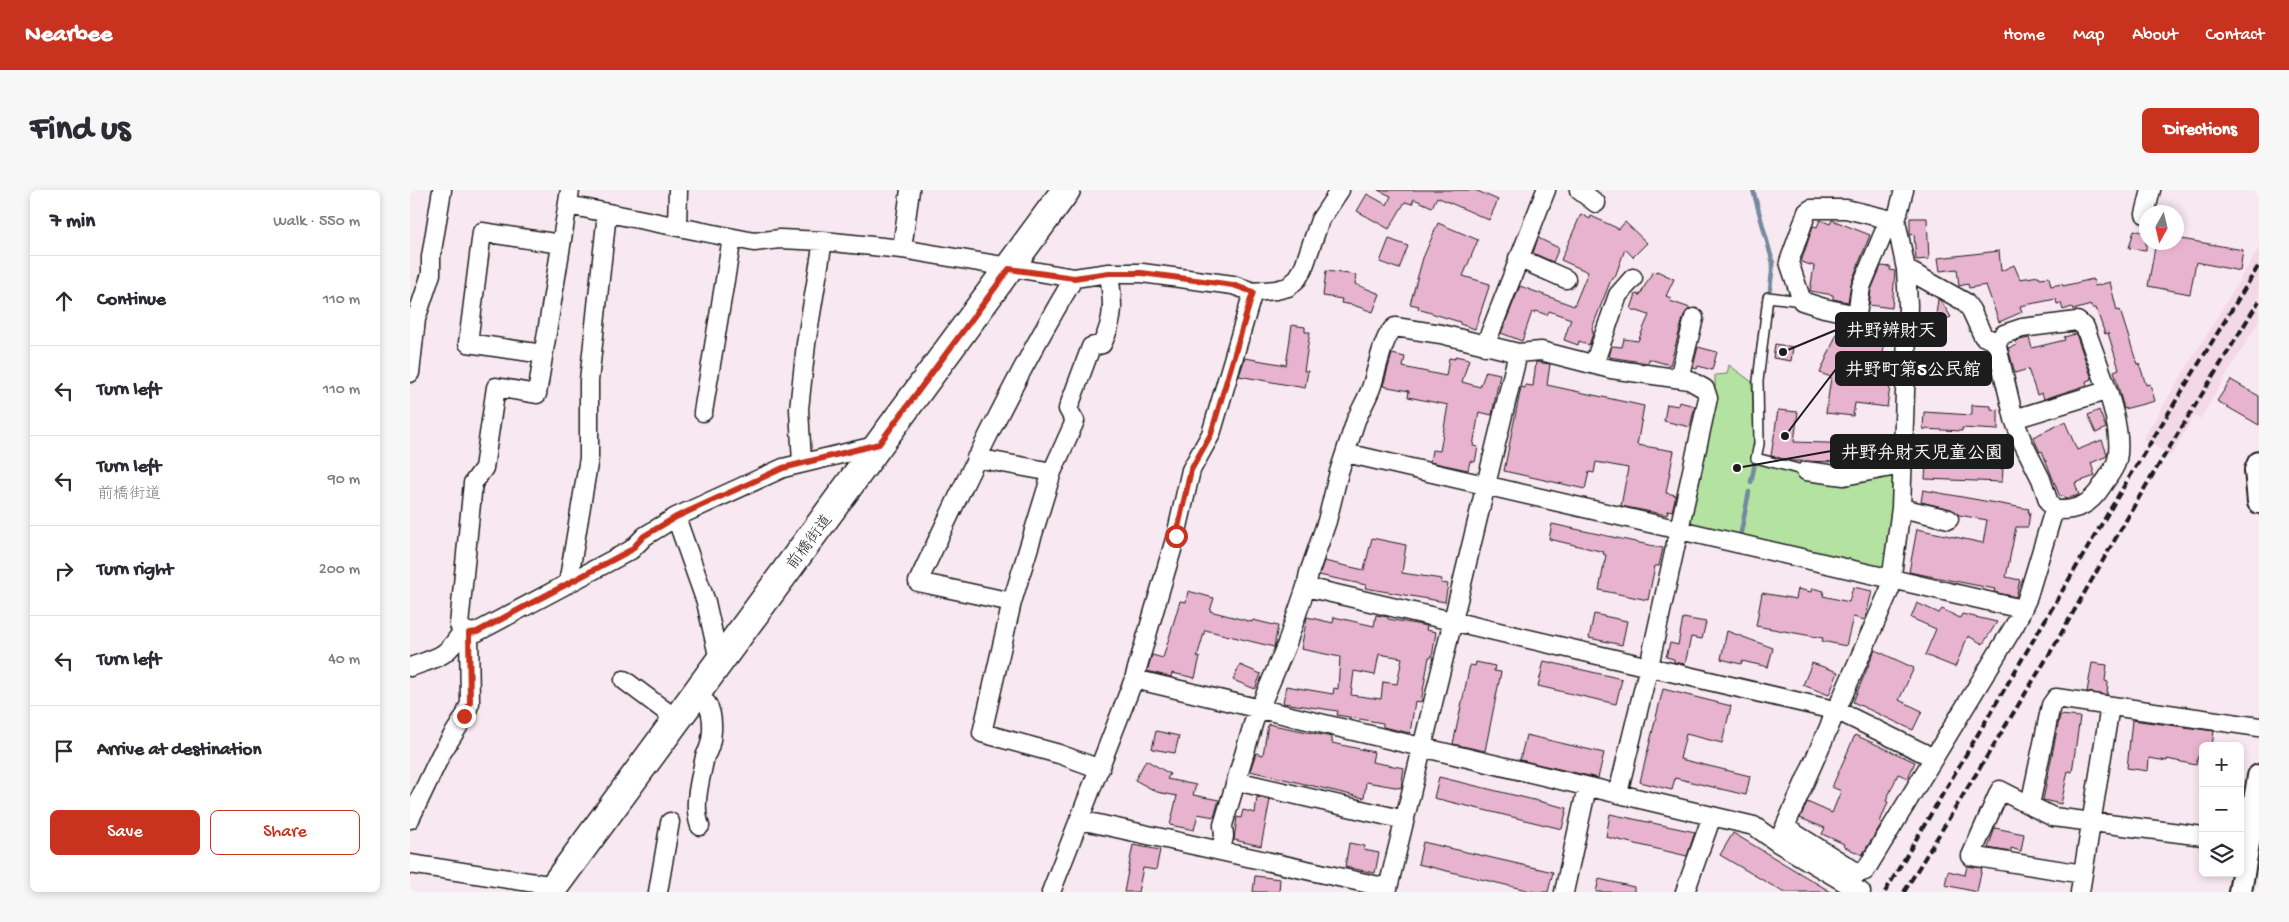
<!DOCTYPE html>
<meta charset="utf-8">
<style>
body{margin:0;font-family:"Gochi Hand","Klee One",sans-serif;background:#f7f7f7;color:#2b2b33}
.controls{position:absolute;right:15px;bottom:15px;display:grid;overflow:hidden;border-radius:8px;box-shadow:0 2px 8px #0003}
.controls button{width:45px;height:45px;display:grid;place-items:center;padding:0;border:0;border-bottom:1px solid #e1e1e2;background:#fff;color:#2b2b33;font:25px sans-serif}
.compass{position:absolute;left:1729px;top:15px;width:45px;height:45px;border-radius:50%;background:#fff;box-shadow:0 2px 8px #0003;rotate:188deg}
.stop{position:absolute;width:15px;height:15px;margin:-11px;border:4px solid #c8321e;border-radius:50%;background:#fff}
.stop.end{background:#c8321e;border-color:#fff;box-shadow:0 1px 5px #0008}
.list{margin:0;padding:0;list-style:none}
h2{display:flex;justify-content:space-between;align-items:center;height:65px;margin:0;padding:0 20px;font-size:21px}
h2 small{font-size:16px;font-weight:400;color:#7c7c81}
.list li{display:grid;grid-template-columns:32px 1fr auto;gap:15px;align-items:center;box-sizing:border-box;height:90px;padding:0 20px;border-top:1px solid #e1e1e2}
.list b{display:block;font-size:19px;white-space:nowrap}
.list p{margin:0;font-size:16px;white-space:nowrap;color:#7c7c81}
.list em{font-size:16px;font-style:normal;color:#7c7c81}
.actions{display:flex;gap:10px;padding:15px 20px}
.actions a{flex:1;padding:11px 0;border:1px solid #c8321e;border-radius:8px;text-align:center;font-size:18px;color:#c8321e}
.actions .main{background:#c8321e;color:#fff}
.icon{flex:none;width:28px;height:28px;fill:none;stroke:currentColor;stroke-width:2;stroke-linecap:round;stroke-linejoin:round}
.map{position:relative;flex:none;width:1849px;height:702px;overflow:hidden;border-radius:8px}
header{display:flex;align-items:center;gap:30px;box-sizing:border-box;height:70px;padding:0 25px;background:#c8321e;color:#fff}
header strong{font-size:24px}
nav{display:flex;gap:28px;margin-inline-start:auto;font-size:18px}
.intro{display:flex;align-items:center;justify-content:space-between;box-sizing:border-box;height:120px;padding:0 30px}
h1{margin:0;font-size:35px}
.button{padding:12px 22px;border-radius:8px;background:#c8321e;color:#fff;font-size:18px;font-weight:700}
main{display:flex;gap:30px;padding:0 30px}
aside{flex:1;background:#fff;border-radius:8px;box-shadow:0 2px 8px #0003}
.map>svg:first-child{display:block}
</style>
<header>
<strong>Nearbee</strong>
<nav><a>Home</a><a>Map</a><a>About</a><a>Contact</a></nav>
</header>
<div class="intro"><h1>Find us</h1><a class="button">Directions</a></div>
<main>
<aside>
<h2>7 min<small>Walk · 550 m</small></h2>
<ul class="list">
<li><svg class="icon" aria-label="ahead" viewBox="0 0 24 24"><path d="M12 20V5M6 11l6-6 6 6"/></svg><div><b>Continue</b></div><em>110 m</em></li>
<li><svg class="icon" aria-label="left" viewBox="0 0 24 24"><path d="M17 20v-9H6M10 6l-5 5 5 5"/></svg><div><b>Turn left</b></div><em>110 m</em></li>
<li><svg class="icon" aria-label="left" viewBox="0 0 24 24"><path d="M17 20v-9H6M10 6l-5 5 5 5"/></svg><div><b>Turn left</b><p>前橋街道</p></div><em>90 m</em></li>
<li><svg class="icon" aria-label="right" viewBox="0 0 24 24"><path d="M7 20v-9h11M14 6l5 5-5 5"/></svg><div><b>Turn right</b></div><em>200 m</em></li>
<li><svg class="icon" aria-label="left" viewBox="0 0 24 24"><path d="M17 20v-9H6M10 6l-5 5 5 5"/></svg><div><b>Turn left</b></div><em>40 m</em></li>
<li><svg class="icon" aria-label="arrive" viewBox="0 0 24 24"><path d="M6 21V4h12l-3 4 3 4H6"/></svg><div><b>Arrive at destination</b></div></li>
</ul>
<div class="actions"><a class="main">Save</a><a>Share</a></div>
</aside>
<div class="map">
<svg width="1849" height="702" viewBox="0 0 1849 702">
<rect width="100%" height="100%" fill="#f8e8f1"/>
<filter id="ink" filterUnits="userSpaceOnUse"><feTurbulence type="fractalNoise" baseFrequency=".02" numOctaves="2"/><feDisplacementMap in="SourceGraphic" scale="10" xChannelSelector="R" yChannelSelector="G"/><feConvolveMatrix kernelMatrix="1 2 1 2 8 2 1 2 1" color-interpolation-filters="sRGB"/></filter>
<g filter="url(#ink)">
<path fill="#f3d8e7" d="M1849,58V131L1790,229L1784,226L1761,266L1733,249Z"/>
<path fill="#b3e2a1" stroke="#687f5e" d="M1319,175L1342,192L1344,253L1341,270L1392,286L1478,285L1485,289L1475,374L1470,379L1283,337L1279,327L1305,196V185L1317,184Z"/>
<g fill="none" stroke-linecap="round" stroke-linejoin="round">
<path stroke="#74899f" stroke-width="4.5" d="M1343,0L1363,73L1360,99
M1341,292L1345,273
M1331,342L1339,302"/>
</g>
<path fill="#e7b3cf" stroke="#1c1c1c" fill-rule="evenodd" d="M968,0H1065L1088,10L1079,30L1027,7L1022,17L1004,9L1002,14L995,12L979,39L947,21L957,4L977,15L981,6Z
M1171,24L1180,29L1181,26L1209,39L1215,32L1237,53L1223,67L1215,59L1205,87H1202L1182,138L1183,143L1179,155L1169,151L1168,155L1154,150L1161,129L1139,121L1137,125L1126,121L1125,123L1122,122L1112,151L1091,143L1110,96L1164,116L1178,82L1151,70Z
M1500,28H1517L1519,69L1506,70L1504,44L1500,45Z
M1410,30L1420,34L1422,30L1460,45L1441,93L1438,112L1423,109V105L1400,101L1404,76L1391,72L1403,36L1407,37Z
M1028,33L1068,50L1053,86L1080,94L1065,139L1050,134V132L1008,119L1009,116L1000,114L1013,68Z
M1724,40L1736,43V60L1719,58Z
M1128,48L1149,58L1143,72L1123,63Z
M1766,48L1833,60L1830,81L1786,72L1780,104L1738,96L1746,52H1766Z
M979,49L998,56L989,79L970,72Z
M1589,61L1591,81L1604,75L1610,89L1629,86L1630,88L1639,87L1641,96L1652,94L1653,96L1683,89L1685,96L1700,92L1707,121L1710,120L1727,174L1729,173L1736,195L1740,194L1745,211L1714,219L1704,181L1709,179L1698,143L1695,144L1686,118H1682L1681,115L1663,120L1662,117L1653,120L1651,113L1647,114L1646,109L1610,116L1612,122L1589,132L1576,95L1559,98L1558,94L1549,96L1547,79L1530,81L1528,68Z
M1471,76L1481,77L1480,80L1485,81L1482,118L1459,115L1461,100Z
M916,81L946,85L945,94L970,104L963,122L943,115L931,113L932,109L913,106Z
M1243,81L1246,83L1247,81L1264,89L1256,106L1261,108L1260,111L1280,118L1274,125L1260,175L1239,169L1238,173L1199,167L1202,156L1212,157L1214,149L1228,151L1239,125L1221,119L1226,104L1230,105Z
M1528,109L1531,111L1541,127L1525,133Z
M1431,134L1451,142L1452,136L1486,139L1485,152H1473L1475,196L1480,197L1477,217L1445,213L1443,226L1416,223L1421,187L1410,183Z
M882,135L895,137V142H900L894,181H898L895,198L829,186L835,168L876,175Z
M1666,144L1682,189L1676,191L1677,195L1634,209L1632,203L1627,205L1618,179L1605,183L1598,158L1607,155L1605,151L1619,148L1622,158L1655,150L1654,147Z
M1365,154L1383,157L1381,171L1363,168Z
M1288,157L1307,162L1302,180L1288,176L1287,179L1283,177Z
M982,164L995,167L993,177L1036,186L1039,168L1045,169V166L1059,169L1052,192L1070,197L1076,181L1090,184L1082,225L1069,222L1063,256L1068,257L1065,272L1060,271L1058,280L1020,272L1022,260L1030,261L1038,215L998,207L999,201L973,196Z
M1126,172L1140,174L1137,195L1234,216L1227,255L1264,261L1256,303L1266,305L1262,321L1258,320L1257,325L1211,316L1218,278L1186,272L1184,283L1179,282L1175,299L1094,281L1111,197L1115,198V195L1123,196Z
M1821,190L1849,206V235L1807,211Z
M1269,212L1285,216L1280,237L1254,231L1257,214L1268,216Z
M1562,215L1581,216V219L1588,220V240L1552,238V241L1513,239L1514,222L1562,225Z
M1368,220L1388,222L1384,252L1447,254L1446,252L1480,249L1481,266L1437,270L1436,272L1382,271L1361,266Z
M1689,220L1696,238L1686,243L1678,225Z
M1655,232L1667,260L1692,250L1697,264V266L1681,273L1685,286L1665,293L1669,305L1655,309L1654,306L1650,307L1632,261L1630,262L1623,247Z
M1520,267L1589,270V279H1593L1592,292L1515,289L1516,274H1519Z
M1513,300L1619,319L1618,322H1620L1618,337H1606L1596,387L1610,390L1606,407L1584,402L1585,399L1499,382L1507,339L1573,353L1577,330L1549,325L1541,319L1511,312Z
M1142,334L1253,358L1249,376H1245L1238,410L1189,400L1196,365L1193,364L1194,362L1139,349Z
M962,348L996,355L992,383L1032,389L1031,393L1038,394L1035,412L955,398L956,395L909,385L914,371L954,380Z
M1443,397L1462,401L1455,430L1443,427L1436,456L1412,451L1413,448L1346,436L1352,403L1386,409L1388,399L1401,402L1402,398L1414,401L1413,406L1439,412Z
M778,401L804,408L800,421L842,432L843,430L868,436L864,457L795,440L787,467H790L785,488L762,483L761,487L737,481L742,465L753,468L770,411L776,412Z
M1507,413L1529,423L1532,419L1550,428L1552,424L1587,432L1573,454L1558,446L1545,477L1515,465L1526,439L1501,428Z
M1184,424L1217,431L1212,455L1179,448Z
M966,425L978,427V429L1017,436L1016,440L1026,442L1022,467H1019L1011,512L1005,511L1000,543L973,537V533L927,525L928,521L873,513L876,496L923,504L924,498L928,499L930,467L891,459L897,427L923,433L924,427L964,436ZM969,464L992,468L987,494L973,492L971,509L941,505L944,481L965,485Z
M1273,428L1296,432L1292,449L1281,447L1275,474L1264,472V469L1256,467L1260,453L1268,455Z
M1317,441L1363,458L1358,477L1332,471L1331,474L1311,469Z
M1465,460L1504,478L1489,510L1512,521L1503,540L1443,512Z
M1134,471L1212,489L1206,514L1128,496Z
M1066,472L1085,476L1084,481L1091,482L1075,561L1043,554L1060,475L1065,476Z
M1402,473L1428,482L1419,505L1393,495Z
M1682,473L1697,475L1695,491L1698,492L1697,505L1677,502Z
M830,475L851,484L845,499L823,490Z
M1253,499L1321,516L1312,553L1276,544L1270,569L1340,586L1336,605L1265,588L1262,600L1230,592Z
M1650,525L1670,527L1662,582L1658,581L1651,614L1633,610Z
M1722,530L1804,541L1802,556H1793V567L1788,566L1786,575L1757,569V571L1739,568L1738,581L1717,578Z
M858,534L922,547V553L964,562L962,572L994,578L991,598L956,592L954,608L840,581L846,563L853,565Z
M746,541L769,546L765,563L742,559Z
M1116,545L1194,563L1188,588L1110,570Z
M1445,545L1505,572L1498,588L1488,584L1476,611L1478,612L1470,632L1472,633L1452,665L1433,656L1434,654L1412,644L1415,638L1390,628L1397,612L1422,623L1431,601L1422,597Z
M736,570L760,584L757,589L786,595L783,605L809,610L804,627L788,624L784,640L760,635L767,606L747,602L725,590Z
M1029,587L1157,618L1152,639L1024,608Z
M847,607L860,610L851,656L824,650L827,627L831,628L833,620L845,623Z
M1200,624L1285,642L1277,666L1196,647Z
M1585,638L1614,644L1611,661L1601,658V662L1578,658Z
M1323,643L1421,702H1373L1310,665Z
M1013,652L1143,682L1138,702H1125L1008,674Z
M939,653L955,656L954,660L969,663L965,683L935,677Z
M723,655L750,660L746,680L733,678L728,702H714Z
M1557,676L1572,678L1567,702L1535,695L1538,681L1555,685Z
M845,686L870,689L869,702H843Z
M1189,689L1224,697V702H1186Z"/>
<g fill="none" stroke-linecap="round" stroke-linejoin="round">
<defs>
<path id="service" d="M1392,111L1358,107L1348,191L1349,254L1346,268L1396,281"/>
<path id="minor" d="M160,0L127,204L86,197L74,278L63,293L49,435C55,442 59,443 67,442L221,360L235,346L266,327L373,278L469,255
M1169,0L1186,13
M158,15L344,52L370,49L413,51L492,59L664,88L699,83H732L823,95L843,102L866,100L878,97L887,89L893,79L910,30L930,0
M1735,24L1741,0
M1479,30L1451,97L1447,125L1414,118L1392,111L1379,72L1397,22L1401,19H1436L1486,31
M267,36L268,0
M492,59L500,0
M1108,68L1156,89
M1496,79L1555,112L1561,120L1573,146L1586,152
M1075,156L1136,0
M133,164L58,153L72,42L151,54
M1184,174L1208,105L1223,88
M0,183L6,129L21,84V67L32,0
M1269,188L1284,128
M293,222L322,48
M1604,229L1696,201
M936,263L1612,419
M566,268L642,282
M392,273L389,219L396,154L413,51
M1396,281L1434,286L1492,275
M1491,318L1539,329
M266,327L296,412L309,470
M158,394L179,268V191L197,23
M896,397L1428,521L1524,568
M602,412L508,392C556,289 605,186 664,88
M0,477C29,467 36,468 53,440
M724,489L1344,636L1368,653L1451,702
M214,490L266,529
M286,502C289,506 294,510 297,514C305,527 303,554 295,566C291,588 282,614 290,636
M690,579L649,564L572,543L602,412L642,282L665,231L658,219L681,157L692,154C705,128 703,112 699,83
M826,591L995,630
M1620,615L1641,515L1646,508L1849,537
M0,629L31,564L55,526L60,513L59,443
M670,630L978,698
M1376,638L1448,683L1455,681L1606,433L1617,409L1644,320L1639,313L1631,289L1613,253L1604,229L1586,152L1594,144L1612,138L1667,131L1675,137C1687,173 1715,234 1707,270C1705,279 1697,288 1692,296C1680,315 1667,321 1644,320
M1370,648L1480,399L1491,318L1498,115L1496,79L1486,31L1494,0
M811,660L814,646L813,635L844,531L876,456L896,397L899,383L917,331L929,282L946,230C951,219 957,209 961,198C967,182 972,146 985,137L1031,144L1108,163L1131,161L1201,179L1279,190L1295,199L1298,208L1239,476L1208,603
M0,674L145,696
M1673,684L1561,666L1590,600L1643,627L1793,646
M248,702L260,632
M641,702L724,489L766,346L781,280L801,244L843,102
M977,702L1108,163
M1154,702L1177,597
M1275,702L1302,626
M1670,702L1700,516"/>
<path id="tertiary" d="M1849,273L1846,280L1849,312
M1830,702L1849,586"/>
<path id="primary" d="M140,702L656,0"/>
</defs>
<use href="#service" stroke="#1c1c1c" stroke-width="12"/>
<use href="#minor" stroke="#1c1c1c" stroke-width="21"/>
<use href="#tertiary" stroke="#1c1c1c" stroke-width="26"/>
<use href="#primary" stroke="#1c1c1c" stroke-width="31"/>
<use href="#service" stroke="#fff" stroke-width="9"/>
<use href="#minor" stroke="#fff" stroke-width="18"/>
<use href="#tertiary" stroke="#fff" stroke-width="22"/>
<use href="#primary" stroke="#fff" stroke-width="28"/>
<path stroke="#1c1c1c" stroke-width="4" stroke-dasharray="8 4" stroke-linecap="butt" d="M1475,702L1714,296L1849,75
M1494,702L1640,463L1731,304L1849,111"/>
</g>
</g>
<g fill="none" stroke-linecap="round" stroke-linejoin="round" filter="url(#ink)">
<path stroke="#c8321e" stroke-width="6" d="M54,526L60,513L59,443L67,442L221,360L234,346L266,327L373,278L469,254L599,79L664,88L699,83H732L823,95L843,102L801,244L781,280L766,346"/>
</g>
<g text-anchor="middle" stroke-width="5" stroke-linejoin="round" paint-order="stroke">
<g font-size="16" fill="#1c1c1c" stroke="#fff">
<text transform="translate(398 351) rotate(-53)" y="6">前橋街道</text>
</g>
</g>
<path fill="none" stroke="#1c1c1c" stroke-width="2" d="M1373 162L1426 140M1375 246L1426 179M1327 278L1421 261"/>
<g fill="#1c1c1c" stroke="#fff" stroke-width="2">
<circle cx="1373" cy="162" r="5"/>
<circle cx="1375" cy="246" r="5"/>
<circle cx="1327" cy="278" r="5"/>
</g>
<g fill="#1c1c1c" stroke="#1c1c1c" stroke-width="2">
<rect x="1426" y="123" width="110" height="33" rx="5"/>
<rect x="1426" y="162" width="155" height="33" rx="5"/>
<rect x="1421" y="245" width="182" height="33" rx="5"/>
</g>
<g font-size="18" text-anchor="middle" font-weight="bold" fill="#fff">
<text x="1481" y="146">井野辨財天</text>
<text x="1503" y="185">井野町第5公民館</text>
<text x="1512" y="268">井野弁財天児童公園</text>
</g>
</svg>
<div class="controls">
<button>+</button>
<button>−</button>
<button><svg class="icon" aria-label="layers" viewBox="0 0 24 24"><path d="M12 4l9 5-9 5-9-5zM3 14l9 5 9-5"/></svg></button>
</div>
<svg class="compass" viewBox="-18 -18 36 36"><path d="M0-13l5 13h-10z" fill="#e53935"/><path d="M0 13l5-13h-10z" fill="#7c7c81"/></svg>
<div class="stop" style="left:766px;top:346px"></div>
<div class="stop end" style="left:54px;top:526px"></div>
</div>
</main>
